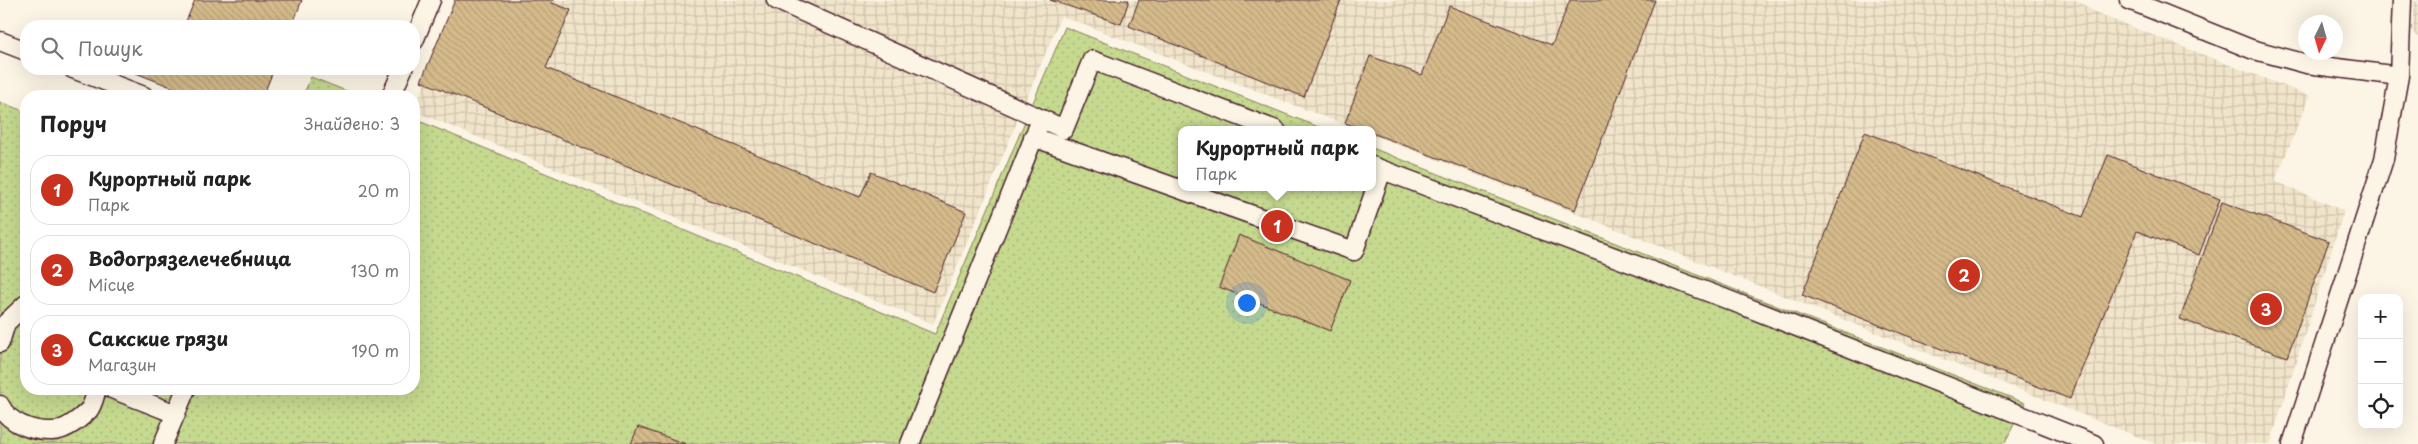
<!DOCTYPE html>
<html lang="uk">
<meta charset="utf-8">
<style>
body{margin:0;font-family:"Playpen Sans",sans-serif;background:#f2f2f2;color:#222}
.controls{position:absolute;right:15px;bottom:15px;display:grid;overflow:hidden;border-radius:10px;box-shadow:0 5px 20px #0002}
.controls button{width:45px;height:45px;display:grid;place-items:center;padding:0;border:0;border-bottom:1px solid #e0e0e0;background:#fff;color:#222;font:25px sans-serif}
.compass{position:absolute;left:2298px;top:15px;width:45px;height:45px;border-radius:50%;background:#fff;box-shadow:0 5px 20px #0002;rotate:185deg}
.you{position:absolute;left:1246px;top:302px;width:18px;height:18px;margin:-12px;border:4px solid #fff;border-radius:50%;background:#1a73e8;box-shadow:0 0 0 8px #1a73e833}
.badge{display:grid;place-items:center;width:32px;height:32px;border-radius:50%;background:#c8321e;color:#fff;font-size:16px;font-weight:700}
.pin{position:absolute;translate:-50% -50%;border:2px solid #fff;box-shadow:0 1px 5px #0006}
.popup{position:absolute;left:1178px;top:126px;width:198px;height:65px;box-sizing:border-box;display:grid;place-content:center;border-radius:10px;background:#fff;filter:drop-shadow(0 1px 4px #0005);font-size:16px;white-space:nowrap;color:#767676}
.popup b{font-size:19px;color:#222}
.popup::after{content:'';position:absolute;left:50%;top:100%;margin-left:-10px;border:10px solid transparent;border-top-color:#fff}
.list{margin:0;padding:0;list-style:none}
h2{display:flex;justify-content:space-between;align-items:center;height:65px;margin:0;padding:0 20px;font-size:21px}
h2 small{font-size:16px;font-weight:400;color:#767676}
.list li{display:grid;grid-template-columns:32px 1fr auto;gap:15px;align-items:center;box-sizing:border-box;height:70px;margin:0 10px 10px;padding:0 10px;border:1px solid #e0e0e0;border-radius:20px}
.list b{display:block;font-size:19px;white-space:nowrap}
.list p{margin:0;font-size:16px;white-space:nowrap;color:#767676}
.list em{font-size:16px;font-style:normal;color:#767676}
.icon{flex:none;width:28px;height:28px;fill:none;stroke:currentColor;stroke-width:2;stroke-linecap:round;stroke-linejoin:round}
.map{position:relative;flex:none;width:2418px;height:444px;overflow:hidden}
.search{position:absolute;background:#fff;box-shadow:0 5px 20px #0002;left:20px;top:20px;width:400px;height:55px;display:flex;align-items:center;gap:12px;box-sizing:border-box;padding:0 18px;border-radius:20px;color:#767676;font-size:19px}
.panel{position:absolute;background:#fff;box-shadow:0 5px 20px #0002;left:20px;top:90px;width:400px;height:305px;border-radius:20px}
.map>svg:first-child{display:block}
</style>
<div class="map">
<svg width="2418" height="444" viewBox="0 0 2418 444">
<defs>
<pattern id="industrial-grid" width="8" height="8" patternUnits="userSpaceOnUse" patternTransform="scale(1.25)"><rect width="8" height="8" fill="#f0e4ca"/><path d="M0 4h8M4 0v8" fill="none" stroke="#cfc3ae"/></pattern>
<pattern id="park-dots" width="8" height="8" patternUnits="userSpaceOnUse" patternTransform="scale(1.25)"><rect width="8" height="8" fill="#c5d98f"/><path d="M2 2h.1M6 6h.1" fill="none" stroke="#abba7c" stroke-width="1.8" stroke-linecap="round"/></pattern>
<pattern id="building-back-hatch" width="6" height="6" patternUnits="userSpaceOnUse" patternTransform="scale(1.25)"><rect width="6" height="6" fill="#d5bb8b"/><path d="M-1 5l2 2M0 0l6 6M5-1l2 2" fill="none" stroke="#b8a078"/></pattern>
</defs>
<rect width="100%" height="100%" fill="#fcf5e5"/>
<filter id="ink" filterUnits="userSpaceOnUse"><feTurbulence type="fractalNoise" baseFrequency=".02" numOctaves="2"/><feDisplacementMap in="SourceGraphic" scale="10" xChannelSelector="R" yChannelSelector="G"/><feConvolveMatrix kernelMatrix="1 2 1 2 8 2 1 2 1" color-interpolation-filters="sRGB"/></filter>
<g filter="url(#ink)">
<path fill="url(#industrial-grid)" d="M457,0H2076L2098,14L2310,96L2275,181L2344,211L2270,444H2156L1538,198L1372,135V130H1359L1061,16L933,324L414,111Z
M2415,0H2418V38L2413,32Z"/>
<path fill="url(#park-dots)" stroke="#887c5d" d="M1065,27L1326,130H1182V187H1372V148L2025,403L2005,442L1999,444H0V102L26,112V389H414V119L935,334Z
M311,77L359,96H303Z"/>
<path fill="url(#building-back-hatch)" stroke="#4a1f2b" d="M195,0H302L292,26H184Z
M455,0H553L552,3L571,10L546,68L860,197L871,172L966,212L933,292L421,81Z
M1050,0H1129L1121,24Z
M1139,0H1341L1304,97L1129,26Z
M1570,0H1655L1575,210L1372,133V130H1364L1345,123L1370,56L1422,75L1449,6L1552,45Z
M137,69H274L263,96H194L136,73Z
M1865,132L2083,217L2108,155L2220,199L2199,255L2137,231L2070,399L1802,295Z
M2222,202L2329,241L2287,357L2180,319Z
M1239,235L1350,280L1330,331L1219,287Z
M638,427L686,444H631Z"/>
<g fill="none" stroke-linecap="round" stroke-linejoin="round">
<defs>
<path id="lane" d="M776,0L1064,129L1092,60L1276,130
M2129,0L2251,49L2307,64L2399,76
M0,41L26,51
M414,41L431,0
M73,69L144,96
M391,96L403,69
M1033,137L1354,251L1382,170L1372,171
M1372,166L1721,297L2094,444
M0,343L6,323L26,304
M112,389L176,414
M0,405C8,423 33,432 52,431C65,431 80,419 89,410C93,405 95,395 97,389
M163,444L186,389
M910,444L1038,127
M2292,444L2384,159L2399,76L2402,0"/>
</defs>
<use href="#lane" stroke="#4a1f2b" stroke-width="21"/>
<use href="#lane" stroke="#fcf5e5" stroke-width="18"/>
</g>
</g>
</svg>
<div class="controls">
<button>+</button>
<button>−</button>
<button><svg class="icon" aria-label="locate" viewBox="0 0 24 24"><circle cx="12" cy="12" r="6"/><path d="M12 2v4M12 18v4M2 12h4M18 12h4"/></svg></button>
</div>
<svg class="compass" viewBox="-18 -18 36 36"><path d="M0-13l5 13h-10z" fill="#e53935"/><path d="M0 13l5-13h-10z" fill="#767676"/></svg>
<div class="you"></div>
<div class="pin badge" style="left:1277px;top:226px">1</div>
<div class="popup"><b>Курортный парк</b>Парк</div>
<div class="pin badge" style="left:1964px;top:275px">2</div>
<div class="pin badge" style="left:2266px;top:309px">3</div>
<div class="search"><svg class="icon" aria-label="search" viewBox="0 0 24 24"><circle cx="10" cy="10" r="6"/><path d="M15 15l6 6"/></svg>Пошук</div>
<section class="panel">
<h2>Поруч<small>Знайдено: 3</small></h2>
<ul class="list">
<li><span class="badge">1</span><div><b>Курортный парк</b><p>Парк</p></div><em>20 m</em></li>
<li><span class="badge">2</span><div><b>Водогрязелечебница</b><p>Місце</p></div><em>130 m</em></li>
<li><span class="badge">3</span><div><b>Сакские грязи</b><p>Магазин</p></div><em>190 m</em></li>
</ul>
</section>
</div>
